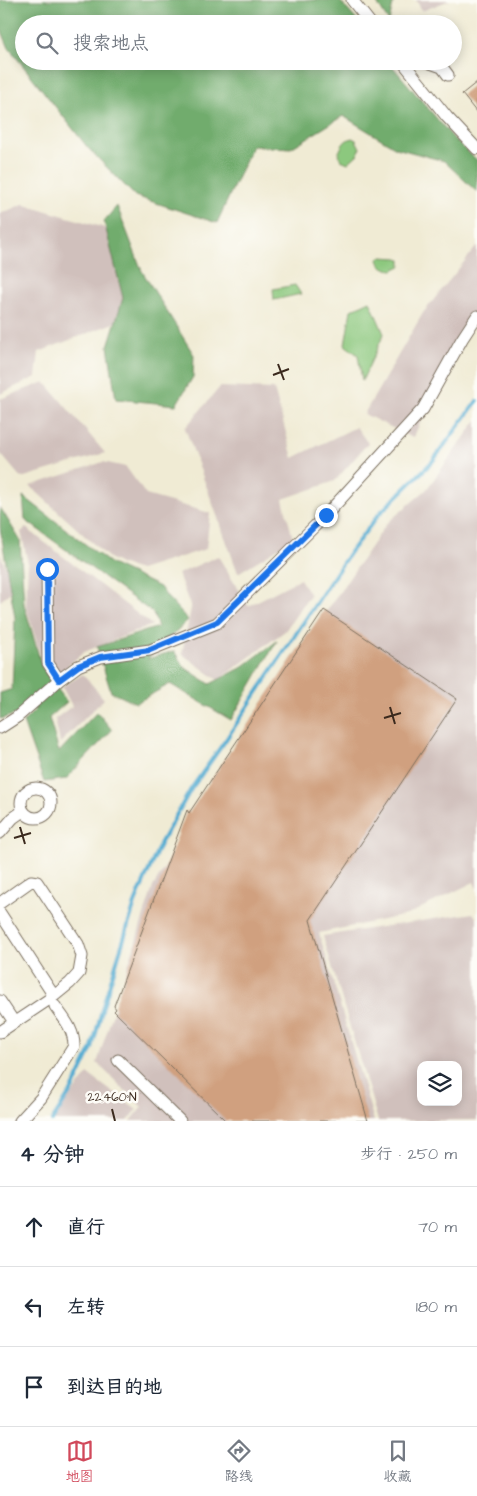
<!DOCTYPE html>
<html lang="zh">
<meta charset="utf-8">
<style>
body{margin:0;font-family:"Architects Daughter","LXGW WenKai TC",sans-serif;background:#f6f6f7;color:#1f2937}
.controls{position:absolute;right:15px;bottom:15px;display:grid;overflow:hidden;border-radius:10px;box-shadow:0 2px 12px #0003}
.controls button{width:45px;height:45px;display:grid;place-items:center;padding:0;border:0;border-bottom:1px solid #e0e1e3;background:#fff;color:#1f2937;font:25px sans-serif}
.stop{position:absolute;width:15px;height:15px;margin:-11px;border:4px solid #1a73e8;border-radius:50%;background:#fff}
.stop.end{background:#1a73e8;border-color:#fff;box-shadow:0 1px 5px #0008}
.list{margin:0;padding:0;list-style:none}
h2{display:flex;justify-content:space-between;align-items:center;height:65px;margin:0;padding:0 20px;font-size:21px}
h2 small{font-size:16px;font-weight:400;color:#747a83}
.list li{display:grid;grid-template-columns:32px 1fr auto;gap:15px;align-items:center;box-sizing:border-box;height:80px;padding:0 20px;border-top:1px solid #e0e1e3}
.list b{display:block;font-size:19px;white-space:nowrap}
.list em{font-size:16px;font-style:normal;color:#747a83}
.icon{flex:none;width:28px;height:28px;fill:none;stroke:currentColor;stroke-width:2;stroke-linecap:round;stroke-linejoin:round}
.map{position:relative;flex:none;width:477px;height:1121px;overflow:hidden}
.search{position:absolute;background:#fff;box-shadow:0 2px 12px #0003;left:15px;right:15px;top:15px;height:55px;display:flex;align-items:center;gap:12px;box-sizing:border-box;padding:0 18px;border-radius:28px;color:#747a83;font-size:19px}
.sheet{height:305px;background:#fff}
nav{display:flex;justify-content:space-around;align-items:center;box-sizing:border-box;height:70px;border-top:1px solid #e0e1e3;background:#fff;font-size:14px;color:#747a83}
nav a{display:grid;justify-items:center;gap:2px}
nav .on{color:#d1495b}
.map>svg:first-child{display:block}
</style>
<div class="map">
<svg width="477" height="1121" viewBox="0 0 477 1121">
<rect width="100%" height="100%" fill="#fdfcf7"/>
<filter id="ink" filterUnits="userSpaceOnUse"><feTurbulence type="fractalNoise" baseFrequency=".02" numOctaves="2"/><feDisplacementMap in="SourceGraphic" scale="10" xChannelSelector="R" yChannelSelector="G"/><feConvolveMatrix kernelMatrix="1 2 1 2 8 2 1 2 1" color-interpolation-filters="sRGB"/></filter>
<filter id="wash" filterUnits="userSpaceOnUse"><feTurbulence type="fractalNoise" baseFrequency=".0096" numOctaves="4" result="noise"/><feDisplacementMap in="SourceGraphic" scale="20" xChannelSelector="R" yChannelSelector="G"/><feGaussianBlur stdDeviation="1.12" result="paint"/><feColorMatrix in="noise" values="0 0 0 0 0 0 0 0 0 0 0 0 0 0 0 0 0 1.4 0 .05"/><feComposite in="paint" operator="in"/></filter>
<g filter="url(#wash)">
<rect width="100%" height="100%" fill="#f0ebd4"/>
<path fill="#d0c0bc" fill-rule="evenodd" d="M416,0H450L422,11Z
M23,204L119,232L129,317L39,352L36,377L0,394V214Z
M477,246V307L458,343L413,438L364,414L423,313Z
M45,382L105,453L21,478L0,453V399Z
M220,387L274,389L293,458L356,427L368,443L335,481L283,499L293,539L238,573L185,428Z
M477,420V889L474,882L407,915L319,933L374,1121H131L142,1107L97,1063L153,887L245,730L387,523L426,490Z
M103,462L126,467L146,495L210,513L206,549L140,570L120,564L109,558L30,486Z
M26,528L152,625L84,652L53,678L42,661L26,606L28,563L21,532Z
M0,554L15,588L0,601Z
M218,556L248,606L300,579L310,595L285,631L218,680L182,654L191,608L178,574Z
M83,674L104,699L60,743L55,719L72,706L62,687Z
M473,913L477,919V1120L378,1121L323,936ZM421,1065H458V1102H421Z
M88,1074L137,1110L128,1121H50Z"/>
<path fill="#8cc87e" stroke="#64794e" d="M352,138L356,140L360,148L358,154L348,163L341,160L338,154C342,147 342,141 352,138Z
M381,257L398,258L401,260V266C400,266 393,270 393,270C386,270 378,265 378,258Z
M295,285L301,294L274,300L273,289Z
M370,301L384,334L362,381L358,355L345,345L351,310Z"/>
<path fill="#71ac6d" stroke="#566b46" d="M0,0H339L360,24H24V61H388L455,140L477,160V192L444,161L396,148L343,116L291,148L252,146L217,223L135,196L88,148L9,48L0,27Z
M375,0H394L389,22Z
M117,206L142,271L194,355L193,377L176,405L116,399L108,346L123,298L104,221Z
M23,496L111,564L160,587L167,597L188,620L147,659L174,651L184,667L210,684L241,668L277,641L231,720L170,684L136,703L111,692L97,647L158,627L153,613L25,520Z
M0,507L20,540L24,604L42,667L67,702L49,718L59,752L97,712L112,730L66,779L44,782L23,722L37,708L0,719V693L12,689L15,618L0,527Z"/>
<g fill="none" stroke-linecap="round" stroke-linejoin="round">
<path stroke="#54acd1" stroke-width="4" d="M52,1121L73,1088L92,1048L103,1006L135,903L160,844L191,789L225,741L350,552L379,514L432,462L477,401"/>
</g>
<g id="blocks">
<path fill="#d0a07f" d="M477,82V113L462,94Z
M324,610L457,699L310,920L368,1121H226L114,1011L116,1009L114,1006L187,810L189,813Z"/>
</g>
</g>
<g filter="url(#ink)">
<use href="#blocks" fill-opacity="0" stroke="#7a6e5e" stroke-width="1"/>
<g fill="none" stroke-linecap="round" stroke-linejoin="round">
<defs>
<path id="minor" d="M352,0L371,24
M402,61L447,117L477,149
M425,61L442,67L448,75
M47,569L48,663L59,680
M0,728L17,717L59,680L78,666L101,657L150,650L217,623L326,515L423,409L462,339L477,316
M21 803a15 15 0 1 1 30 0a15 15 0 1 1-30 0Z
M0,833L13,818L23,811
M0,903L31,881L37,882L78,944L82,956L79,973L70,983L54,996L0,1032
M0,913L54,996
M0,1001L14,1022
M118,1060L180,1121
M20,1121L41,1098L74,1046C74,1029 64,1019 55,1006"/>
</defs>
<use href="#minor" stroke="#7a6e5e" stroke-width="13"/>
<use href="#minor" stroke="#fff" stroke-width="11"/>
</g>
</g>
<g fill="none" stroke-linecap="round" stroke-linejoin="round" filter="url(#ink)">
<path stroke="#1a73e8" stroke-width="6" d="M47,569L48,663L59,680L78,666L100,657L150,650L217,622L326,515"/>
</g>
<path fill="none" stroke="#3b2a1e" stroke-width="2" d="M278,364L284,380M273,375L289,369M390,707L395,724M384,718L401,713M20,827L25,844M14,838L31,833M112,1109L115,1121"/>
<g font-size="12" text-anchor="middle" fill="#3b2a1e" stroke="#fdfcf7" stroke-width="5" stroke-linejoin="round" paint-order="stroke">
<text x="112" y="1101">22.460°N</text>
</g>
</svg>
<div class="controls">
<button><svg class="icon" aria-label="layers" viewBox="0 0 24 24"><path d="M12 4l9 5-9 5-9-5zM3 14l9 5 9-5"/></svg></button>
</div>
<div class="stop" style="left:47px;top:569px"></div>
<div class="stop end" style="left:326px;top:515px"></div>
<div class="search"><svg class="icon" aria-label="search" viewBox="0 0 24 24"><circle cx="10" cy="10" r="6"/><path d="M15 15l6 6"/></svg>搜索地点</div>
</div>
<section class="sheet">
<h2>4 分钟<small>步行 · 250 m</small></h2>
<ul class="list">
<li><svg class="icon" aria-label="ahead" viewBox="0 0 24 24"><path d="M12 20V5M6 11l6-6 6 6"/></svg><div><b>直行</b></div><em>70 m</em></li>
<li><svg class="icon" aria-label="left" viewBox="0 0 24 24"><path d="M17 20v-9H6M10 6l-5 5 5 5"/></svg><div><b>左转</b></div><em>180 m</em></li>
<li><svg class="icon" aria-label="arrive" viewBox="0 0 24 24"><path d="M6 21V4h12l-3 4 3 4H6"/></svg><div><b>到达目的地</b></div></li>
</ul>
</section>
<nav>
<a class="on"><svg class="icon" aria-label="map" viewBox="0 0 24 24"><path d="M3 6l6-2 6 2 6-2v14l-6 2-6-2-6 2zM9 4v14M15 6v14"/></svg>地图</a>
<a><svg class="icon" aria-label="directions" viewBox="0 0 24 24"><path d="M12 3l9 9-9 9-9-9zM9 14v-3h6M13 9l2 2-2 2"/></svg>路线</a>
<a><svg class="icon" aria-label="saved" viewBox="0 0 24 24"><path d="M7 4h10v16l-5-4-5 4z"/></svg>收藏</a>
</nav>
